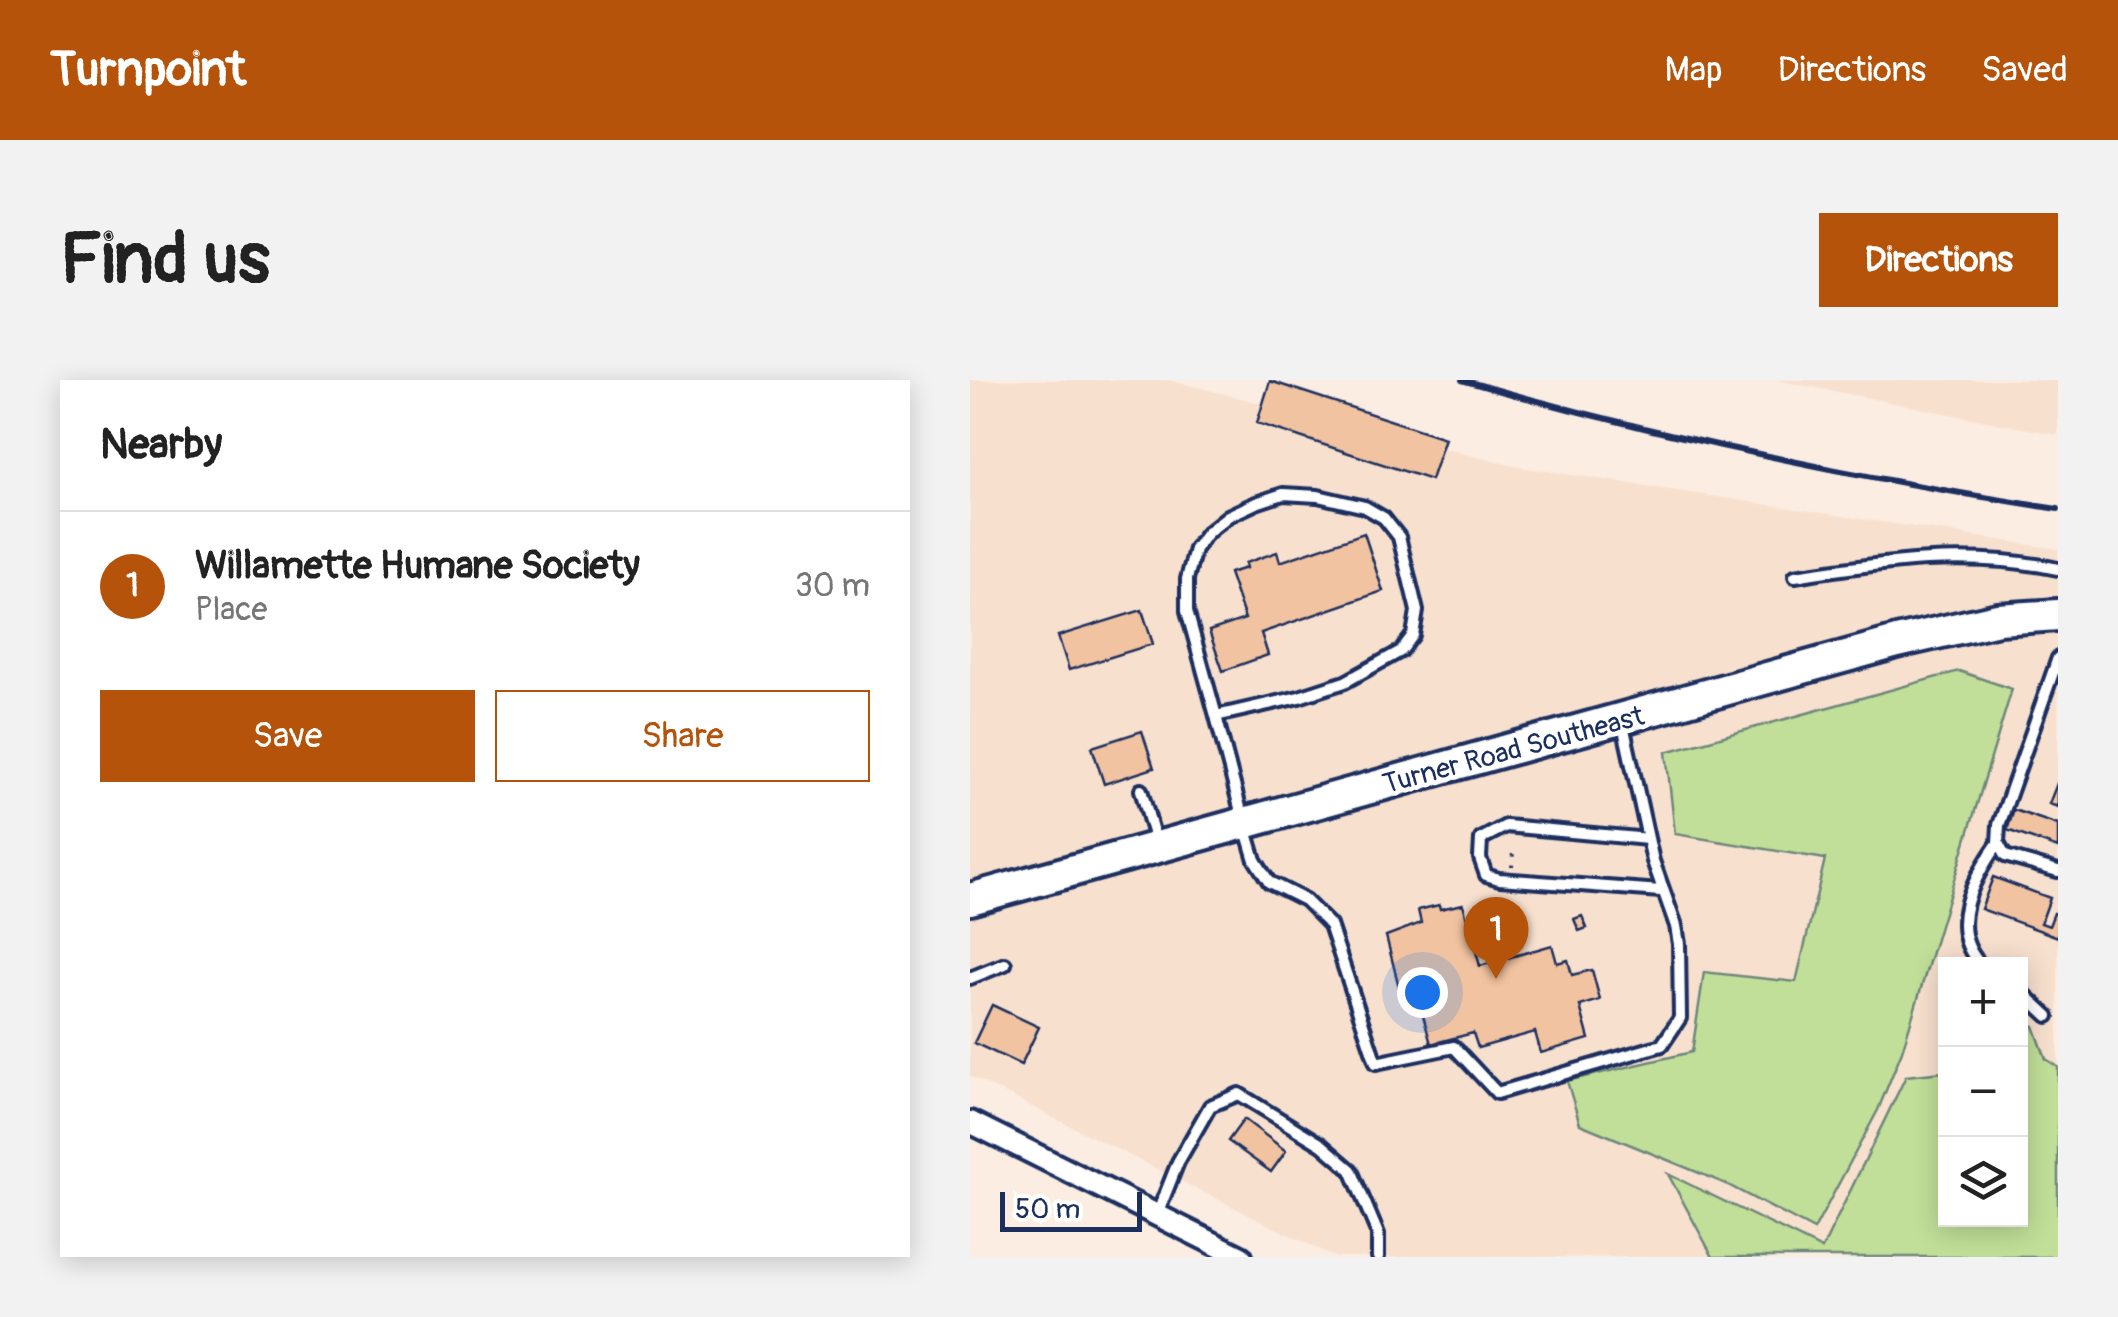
<!DOCTYPE html>
<meta charset="utf-8">
<style>
body{margin:0;font-family:Pangolin,sans-serif;background:#f2f2f2;color:#222}
.controls{position:absolute;right:30px;bottom:30px;display:grid;overflow:hidden;border-radius:0px;box-shadow:0 5px 25px #0003}
.controls button{width:90px;height:90px;display:grid;place-items:center;padding:0;border:0;border-bottom:2px solid #e0e0e0;background:#fff;color:#222;font:50px sans-serif}
.scale{position:absolute;left:30px;bottom:25px;width:142px;box-sizing:border-box;padding-left:10px;border:5px solid #1b2f5e;border-top:0;font-size:28px;line-height:35px;white-space:nowrap;color:#1b2f5e;-webkit-text-stroke:8px #fff;paint-order:stroke}
.you{position:absolute;left:452px;top:612px;width:35px;height:35px;margin:-25px;border:8px solid #fff;border-radius:50%;background:#1a73e8;box-shadow:0 0 0 15px #1a73e833}
.badge{display:grid;place-items:center;width:65px;height:65px;border-radius:50%;background:#b45309;color:#fff;font-size:32px;font-weight:700}
.pin{position:absolute;translate:-50% -82px;filter:drop-shadow(0 2px 5px #0008)}
.pin::after{content:'';position:absolute;top:52px;width:35px;height:30px;background:inherit;clip-path:polygon(0 0,100% 0,50% 100%)}
.list{margin:0;padding:0;list-style:none}
h2{display:flex;justify-content:space-between;align-items:center;height:130px;margin:0;padding:0 40px;font-size:42px}
h2 small{font-size:32px;font-weight:400;color:#767676}
.list li{display:grid;grid-template-columns:65px 1fr auto;gap:30px;align-items:center;box-sizing:border-box;height:150px;padding:0 40px;border-top:2px solid #e0e0e0}
.list b{display:block;font-size:38px;white-space:nowrap}
.list p{margin:0;font-size:32px;white-space:nowrap;color:#767676}
.list em{font-size:32px;font-style:normal;color:#767676}
.actions{display:flex;gap:20px;padding:30px 40px}
.actions a{flex:1;padding:22px 0;border:2px solid #b45309;border-radius:0px;text-align:center;font-size:35px;color:#b45309}
.actions .main{background:#b45309;color:#fff}
.icon{flex:none;width:55px;height:55px;fill:none;stroke:currentColor;stroke-width:2;stroke-linecap:round;stroke-linejoin:round}
.map{position:relative;flex:none;width:1088px;height:877px;overflow:hidden;border-radius:0px}
header{display:flex;align-items:center;gap:60px;box-sizing:border-box;height:140px;padding:0 50px;background:#b45309;color:#fff}
header strong{font-size:48px}
nav{display:flex;gap:55px;margin-inline-start:auto;font-size:35px}
.intro{display:flex;align-items:center;justify-content:space-between;box-sizing:border-box;height:240px;padding:0 60px}
h1{margin:0;font-size:70px}
.button{padding:25px 45px;border-radius:0px;background:#b45309;color:#fff;font-size:35px;font-weight:700}
main{display:flex;gap:60px;padding:0 60px}
aside{flex:1;background:#fff;border-radius:0px;box-shadow:0 5px 25px #0003}
.map>svg:first-child{display:block}
</style>
<header>
<strong>Turnpoint</strong>
<nav><a>Map</a><a>Directions</a><a>Saved</a></nav>
</header>
<div class="intro"><h1>Find us</h1><a class="button">Directions</a></div>
<main>
<aside>
<h2>Nearby<small></small></h2>
<ul class="list">
<li><span class="badge">1</span><div><b>Willamette Humane Society</b><p>Place</p></div><em>30 m</em></li>
</ul>
<div class="actions"><a class="main">Save</a><a>Share</a></div>
</aside>
<div class="map">
<svg width="1088" height="877" viewBox="0 0 1088 877">
<rect width="100%" height="100%" fill="#fbede2"/>
<filter id="ink" filterUnits="userSpaceOnUse"><feTurbulence type="fractalNoise" baseFrequency=".01" numOctaves="2"/><feDisplacementMap in="SourceGraphic" scale="20" xChannelSelector="R" yChannelSelector="G"/><feConvolveMatrix kernelMatrix="1 2 1 2 8 2 1 2 1" color-interpolation-filters="sRGB"/></filter>
<g filter="url(#ink)">
<path fill="#f8e0ce" fill-rule="evenodd" d="M0,0H198L544,86L1088,169V877H364L0,696ZM976,584H1050V839H976Z
M806,0H1088V55Z"/>
<path fill="#c1df98" stroke="#6e877b" stroke-width="2.5" d="M989,291L1042,309L932,671L908,730L844,850L756,804L610,744L597,701L722,672L734,592L826,602L855,479L705,454L696,372Z
M1051,641L1064,646L1076,679L1088,687V877H743L698,794L852,869L936,696L973,692L975,686L976,839H1050Z"/>
<path fill="#f1c3a0" stroke="#1b2f5e" stroke-width="2.5" d="M300,1L475,58L461,100L287,43Z
M394,153L413,211L291,253L298,275L253,291L239,251L275,239L259,193L276,188L275,183L307,172L310,182Z
M172,230L183,264L99,290L88,256Z
M172,351L184,388L134,404L122,367Z
M1088,401V427L1079,424Z
M1044,430L1088,445V468L1037,450Z
M1023,497L1080,518L1071,543L1079,546L1084,533L1088,534V557L1011,529Z
M493,524L510,586L582,565L587,583L598,580L602,595L622,590L630,620L610,626L619,659L571,673L565,652L508,668L503,653L461,664L444,603L429,607L416,556L451,543L448,530L469,525L470,529Z
M612,536L617,548L609,551L604,539Z
M22,625L69,647L51,685L4,663Z
M274,739L316,771L301,792L258,761Z"/>
<g fill="none" stroke-linecap="round" stroke-linejoin="round">
<defs>
<path id="lane" d="M825,196C914,182 999,170 1088,189
M1088,278L1029,445L1028,463L1035,476L1088,491
M246,336L329,317L375,302L431,271L443,255L447,231L429,157L414,138L395,127L348,116L313,114L286,123L258,136L237,153L225,169L217,199V231L246,336L274,443L285,480L299,502L335,520L360,545L406,683L484,667L527,713L692,665L710,638L709,564L706,546L683,481L652,340
M171,410L187,466
M678,459L536,446L511,459L510,478L516,495L529,499L691,511
M1010,584C976,547 1003,499 1028,463
M0,598L35,584
M1050,610L1078,636
M187,835L208,782L240,726L269,714L352,765L381,790L408,854V877"/>
<path id="street" d="M0,742L271,877"/>
<path id="secondary" d="M0,519L927,262L1028,239L1088,235"/>
</defs>
<use href="#lane" stroke="#1b2f5e" stroke-width="18"/>
<use href="#street" stroke="#1b2f5e" stroke-width="28"/>
<use href="#secondary" stroke="#1b2f5e" stroke-width="38"/>
<path stroke="#1b2f5e" stroke-width="4" stroke-dasharray="2.5 8" stroke-linecap="butt" d="M542,487L543,471
M510,586L538,521L539,511"/>
<use href="#lane" stroke="#fff" stroke-width="10"/>
<use href="#street" stroke="#fff" stroke-width="20"/>
<use href="#secondary" stroke="#fff" stroke-width="30"/>
<path stroke="#1b2f5e" stroke-width="6" d="M492,0C687,56 887,98 1088,129"/>
</g>
</g>
<g text-anchor="middle" stroke-width="9" stroke-linejoin="round" paint-order="stroke">
<g font-size="28" fill="#1b2f5e" stroke="#fff">
<text transform="translate(543 369) rotate(-15)" y="10">Turner Road Southeast</text>
</g>
</g>
</svg>
<div class="controls">
<button>+</button>
<button>−</button>
<button><svg class="icon" aria-label="layers" viewBox="0 0 24 24"><path d="M12 4l9 5-9 5-9-5zM3 14l9 5 9-5"/></svg></button>
</div>
<div class="scale">50 m</div>
<div class="you"></div>
<div class="pin badge" style="left:526px;top:599px">1</div>
</div>
</main>
